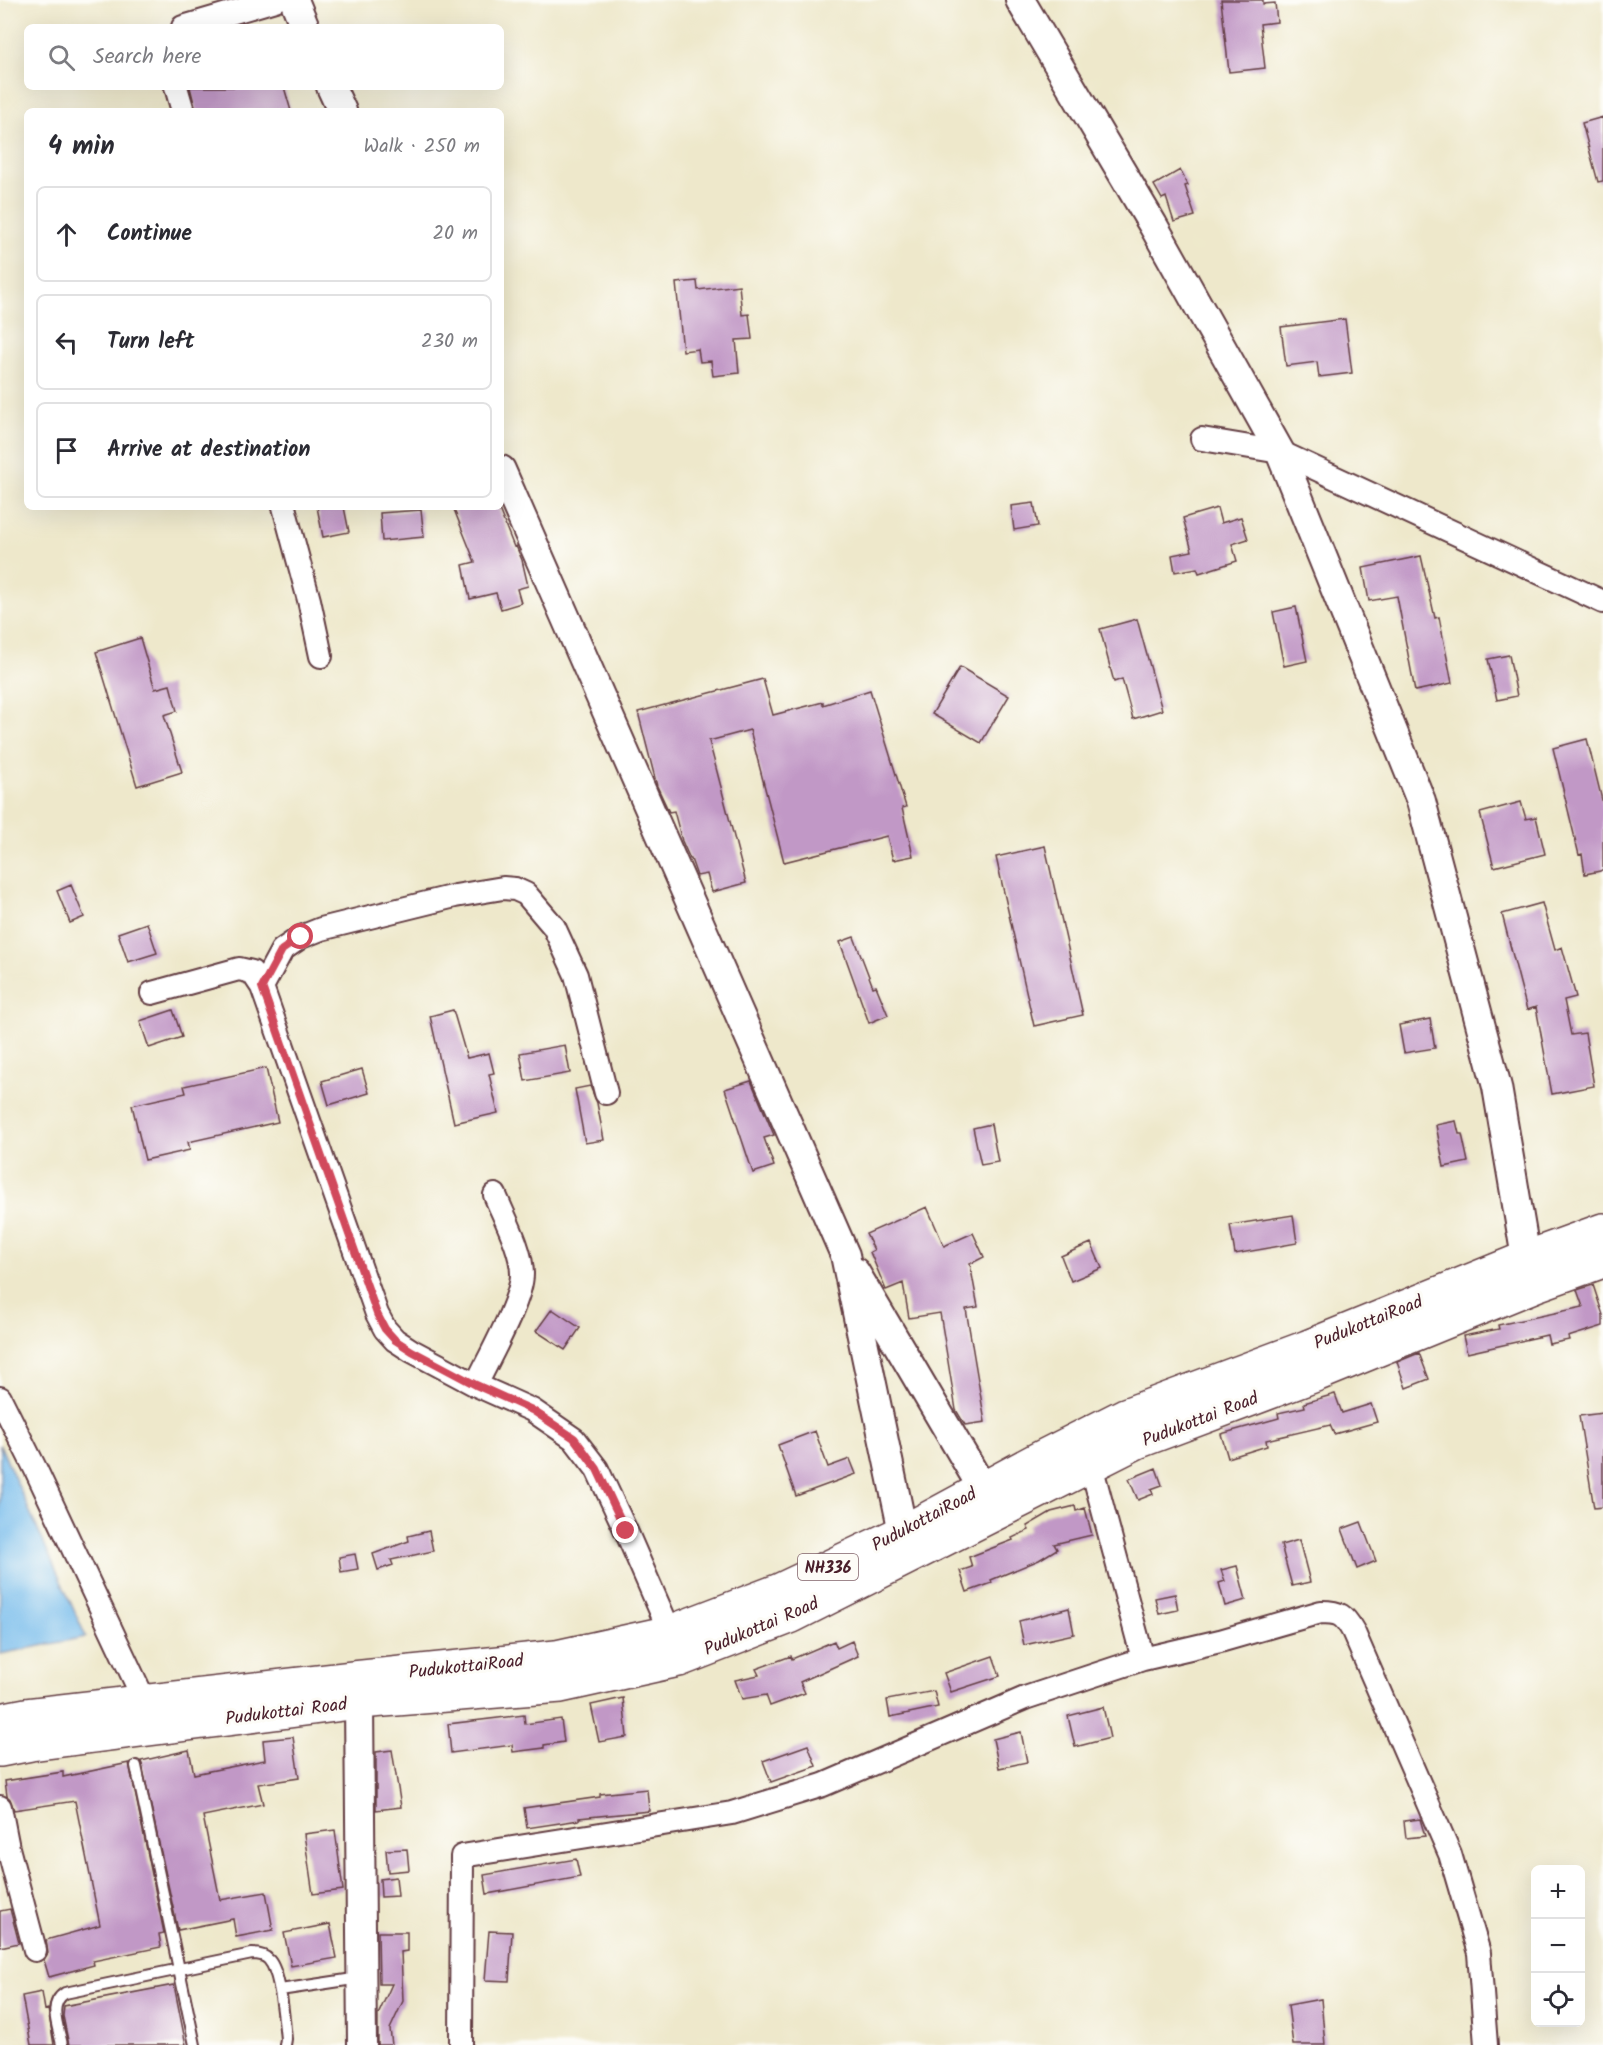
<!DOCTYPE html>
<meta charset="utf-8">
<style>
body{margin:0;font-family:Kalam,sans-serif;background:#f7f7f7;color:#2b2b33}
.controls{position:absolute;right:18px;bottom:18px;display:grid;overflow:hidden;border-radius:9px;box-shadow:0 6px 24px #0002}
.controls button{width:54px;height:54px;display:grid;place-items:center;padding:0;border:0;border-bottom:2px solid #e1e1e2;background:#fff;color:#2b2b33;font:30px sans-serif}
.stop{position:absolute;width:18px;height:18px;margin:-14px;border:4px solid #d1495b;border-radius:50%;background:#fff}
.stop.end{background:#d1495b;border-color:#fff;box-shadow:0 2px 6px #0008}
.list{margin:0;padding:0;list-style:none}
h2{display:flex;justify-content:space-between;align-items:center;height:78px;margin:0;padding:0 24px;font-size:26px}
h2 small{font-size:20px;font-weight:400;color:#7c7c81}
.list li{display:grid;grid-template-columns:39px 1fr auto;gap:18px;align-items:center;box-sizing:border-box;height:96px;margin:0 12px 12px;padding:0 12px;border:2px solid #e1e1e2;border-radius:9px}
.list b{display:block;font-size:22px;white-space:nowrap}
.list em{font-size:20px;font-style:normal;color:#7c7c81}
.icon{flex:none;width:33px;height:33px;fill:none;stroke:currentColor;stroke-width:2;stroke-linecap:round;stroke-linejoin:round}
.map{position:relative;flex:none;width:1603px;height:2045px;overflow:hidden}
.search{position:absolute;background:#fff;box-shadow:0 6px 24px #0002;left:24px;top:24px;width:480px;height:66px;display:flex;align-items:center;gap:15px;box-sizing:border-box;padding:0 21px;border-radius:9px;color:#7c7c81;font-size:22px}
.panel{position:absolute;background:#fff;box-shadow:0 6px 24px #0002;left:24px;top:108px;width:480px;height:402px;border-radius:9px}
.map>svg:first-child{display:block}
</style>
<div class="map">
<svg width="1603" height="2045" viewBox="0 0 1603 2045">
<rect width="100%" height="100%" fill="#fdfcf7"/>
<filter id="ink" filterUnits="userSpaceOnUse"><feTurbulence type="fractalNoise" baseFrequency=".0167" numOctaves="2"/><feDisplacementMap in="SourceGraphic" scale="12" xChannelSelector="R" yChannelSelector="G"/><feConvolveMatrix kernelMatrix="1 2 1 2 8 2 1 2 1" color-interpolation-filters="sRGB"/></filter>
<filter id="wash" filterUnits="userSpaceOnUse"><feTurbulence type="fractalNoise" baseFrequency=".008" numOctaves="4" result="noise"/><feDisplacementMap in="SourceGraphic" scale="24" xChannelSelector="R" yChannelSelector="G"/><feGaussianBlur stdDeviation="1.35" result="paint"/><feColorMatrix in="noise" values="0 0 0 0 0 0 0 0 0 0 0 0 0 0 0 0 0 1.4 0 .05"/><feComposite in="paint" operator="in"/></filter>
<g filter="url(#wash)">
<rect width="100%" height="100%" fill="#eee8cb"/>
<path fill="#75bbec" stroke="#606d8c" stroke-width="1.5" d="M0,1445L86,1637L0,1654Z"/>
<g id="blocks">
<path fill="#c198c6" d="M1221,0H1263V4L1275,3L1277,22L1260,24L1265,68L1229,72Z
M190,87H284L291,111H196Z
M1603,117V181L1598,182L1582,123Z
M1180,170L1188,185L1185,186L1195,216L1174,222L1166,197L1162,199L1154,185Z
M697,281L698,290L739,285L742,315L749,314L752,339L736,340L739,373L713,376L711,361L700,362L698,349L683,351L676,283Z
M1345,319L1352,373L1319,377L1317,362L1286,366L1281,327Z
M1034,503L1038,526L1014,530L1011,506Z
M317,507H344L349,532L323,537Z
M453,507H498L514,547L516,546L522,560L528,586L517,589L521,603L501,609L496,593L470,599L463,565L475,562Z
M1217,508L1221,523L1241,517L1248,539L1232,544L1237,561L1199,573L1197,568L1175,572L1172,555L1192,551L1183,518Z
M421,510L424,537L382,541L380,513Z
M1421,556L1435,618L1439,617L1452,683L1415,691L1397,596L1369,601L1363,568Z
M1296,607L1307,661L1284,666L1273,612Z
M1137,619L1162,710L1133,719L1122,679L1114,682L1100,629Z
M140,638L155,689L170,685L177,711L164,715L182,772L137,786L96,652Z
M1509,655L1517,696L1497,700L1488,659Z
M960,667L1009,696L981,743L932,714Z
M763,679L773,715L823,702V705L870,690L906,807L902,808L913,856L893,860L887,836L784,862L750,730L709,741L746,883L712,892L707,874L697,876L691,859H690L682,841L674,811L669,812L657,786L638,712Z
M1587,739L1603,804V869L1600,871L1585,874L1582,854L1579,855L1553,748Z
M1521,802L1526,819L1536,817L1545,854L1494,867L1480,813Z
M1045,846L1083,1015L1034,1026L996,857Z
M71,885L84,917L70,923L57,891Z
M1542,903L1555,950L1562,947L1576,997L1564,1000L1571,1035L1585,1033L1594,1086L1552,1094L1536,1007L1527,1010L1502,914Z
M147,923L157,953L128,962L118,933Z
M854,937L873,987L876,986L888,1015L869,1023L840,942Z
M173,1010L182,1037L149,1048L140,1021Z
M453,1010L467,1058L489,1053L494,1073L489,1074L498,1113L454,1123L430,1016Z
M1430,1019L1435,1048L1404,1053L1399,1025Z
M565,1045L570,1073L525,1081L520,1053Z
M266,1068L278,1122L188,1142L190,1150L145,1160L132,1105L186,1093L184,1086Z
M362,1069L369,1093L329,1105L322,1081Z
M751,1081L774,1135L764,1138L774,1166L753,1173L725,1089Z
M590,1086L597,1103L604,1140L585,1143L575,1089Z
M1456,1121L1459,1134H1462L1468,1162L1444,1167L1436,1125Z
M991,1124L998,1162L981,1165L973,1128Z
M927,1207L944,1246L973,1233L984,1257L970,1264L978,1307L966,1309L985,1422L965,1425L956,1410L940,1313L909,1318L903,1283L886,1290L870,1252L874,1250L866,1234Z
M1293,1215L1297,1243L1235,1254L1230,1225Z
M1091,1243L1102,1268L1071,1281L1061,1256Z
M1593,1285L1603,1315V1326L1568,1337L1569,1340L1549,1344L1547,1335L1467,1353L1463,1336L1499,1329L1498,1325L1583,1307L1577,1290Z
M552,1309L580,1328L565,1350L536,1331Z
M1419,1353L1429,1379L1406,1388L1397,1362Z
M1335,1394L1342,1413L1371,1404L1377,1422L1334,1434L1330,1425L1266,1440L1267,1446L1228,1458L1221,1434L1279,1418L1278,1413L1305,1407L1304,1403Z
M1603,1413V1507L1594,1508L1579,1416Z
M815,1431L828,1467L850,1459L856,1474L796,1496L778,1445Z
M1156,1468L1162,1485L1151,1489L1153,1494L1138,1500L1129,1479Z
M1075,1506L1076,1511L1085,1508L1092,1535L1054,1544L1057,1549L1039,1560L991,1580L992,1583L967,1592L960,1571L972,1567L969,1557L1013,1540L1012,1538L1029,1530L1027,1526L1051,1512Z
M1361,1522L1376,1561L1357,1569L1342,1529Z
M429,1531L433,1551L391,1560L393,1565L378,1570L373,1554L409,1541L408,1536Z
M1299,1540L1310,1582L1292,1586L1281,1545Z
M355,1554L358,1569L341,1572L339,1557Z
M1237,1566L1246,1600L1225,1606L1219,1583L1225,1581L1221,1570Z
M1175,1594L1178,1610L1159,1614L1155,1598Z
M1069,1608L1074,1634L1024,1645L1019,1621Z
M834,1641L837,1648L852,1641L858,1656L800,1682L805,1693L770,1706L766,1695L742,1699L735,1680L759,1675L756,1669L791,1656L792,1659Z
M993,1656L1000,1676L951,1692L944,1673Z
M934,1691L938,1707L890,1717L887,1700Z
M623,1698L627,1737L599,1742L591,1705Z
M1103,1707L1110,1738L1075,1747L1068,1716Z
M524,1715L525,1724L561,1719L564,1742L544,1745V1748L513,1752L512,1745L451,1753L448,1724Z
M1021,1732L1027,1762L999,1768L993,1739Z
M293,1737L299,1778L258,1784L263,1804L203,1816L220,1900L266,1892L273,1930L236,1937L233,1919L178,1930L141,1761L189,1750L194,1774L265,1760L263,1740Z
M808,1745L816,1766L771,1782L763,1761Z
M392,1750L401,1807L376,1810V1752Z
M129,1763L164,1933L159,1934L161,1947L93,1961L94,1965L49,1977L44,1960L48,1953L46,1940L100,1925L75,1801L14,1810L10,1799L7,1796L5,1781L63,1772V1777Z
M647,1789L649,1811L579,1818V1820L527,1828L524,1808L600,1797V1794Z
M1420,1819L1425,1836L1406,1838L1404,1821Z
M335,1830L343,1890L313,1894L304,1834Z
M407,1849L409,1870L388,1872L386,1850Z
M576,1859L580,1877L487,1894L484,1875Z
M396,1877L398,1896L381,1897L380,1879Z
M10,1909L19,1943L0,1947V1911Z
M330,1924L337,1958L291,1966L284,1933Z
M489,1931L512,1932L509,1981L485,1980Z
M378,1932H407V1951L401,1952L403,2001L390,2029L392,2045H378V2015L392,1984H379Z
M174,1985L186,2045H69L63,2016L64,2006Z
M42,1992L45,2010L48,2009L54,2045H31L22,1996Z
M1321,1999L1325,2045H1293L1288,2005Z"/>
</g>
</g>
<g filter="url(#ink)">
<use href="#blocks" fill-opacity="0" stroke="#633d43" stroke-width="1.5"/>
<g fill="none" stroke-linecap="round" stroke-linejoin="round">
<defs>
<path id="service" d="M136,1766L195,2045
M280,1990L360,1978
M62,2045C59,2028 47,2004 65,1993L252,1954C259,1954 265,1955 269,1960C281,1973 284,2021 286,2039L285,2045"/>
<path id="minor" d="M183,27L275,0
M176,87L183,111
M1202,439L1280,452L1603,602
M284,507L309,600L321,656
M262,987L282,950L301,937L321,929L455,896L503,888L515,889L526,894L554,927L576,975L606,1093
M152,993L239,969L252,972L262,987L377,1314L385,1329L395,1340L412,1351L476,1385L532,1410L574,1439L597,1469L626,1531L670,1632
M476,1385C488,1359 522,1300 522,1274C522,1250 504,1217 495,1195
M0,1398L36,1470L145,1702
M1091,1465L1143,1659
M0,1807L8,1848L35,1950
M461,2045L462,1856L732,1813L823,1785L1025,1698L1143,1659L1220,1641L1321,1612C1340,1612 1344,1615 1353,1631L1450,1854L1479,1953L1486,2045"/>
<path id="tertiary" d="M294,0L305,27
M1020,0L1153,225L1280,452L1421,801L1497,1087L1526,1258L1533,1278
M331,87L342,111
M501,470L845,1255L903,1532
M855,1272L983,1489
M354,1682L359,1702L362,2045"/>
<path id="trunk" d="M0,1720L26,1715L353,1678L556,1657L670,1632L780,1590L903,1532L1036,1460L1125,1415L1307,1347L1526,1258L1603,1230
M0,1750L31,1744L359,1702L561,1686L679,1660L792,1616L1137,1442L1318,1374L1536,1285L1603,1261"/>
</defs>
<use href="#service" stroke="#633d43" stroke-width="14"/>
<use href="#minor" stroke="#633d43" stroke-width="26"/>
<use href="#tertiary" stroke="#633d43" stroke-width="32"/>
<use href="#trunk" stroke="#633d43" stroke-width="36"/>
<use href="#service" stroke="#fff" stroke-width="10"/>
<use href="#minor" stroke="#fff" stroke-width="22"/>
<use href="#tertiary" stroke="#fff" stroke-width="28"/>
<use href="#trunk" stroke="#fff" stroke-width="33"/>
</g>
</g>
<g fill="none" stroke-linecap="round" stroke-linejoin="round" filter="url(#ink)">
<path stroke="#d1495b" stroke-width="8" d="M301,937L282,950L262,987L377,1314L385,1329L395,1340L412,1351L476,1385L532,1410L574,1438L597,1469L626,1531"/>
</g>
<g text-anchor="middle" stroke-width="6" stroke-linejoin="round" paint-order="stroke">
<rect fill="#fdfcf7" stroke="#806168" stroke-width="1.5" x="798" y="1554" width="60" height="26" rx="4.5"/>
<g font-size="16" font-weight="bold" fill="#4a1f2b">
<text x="828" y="1573">NH336</text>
</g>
<g font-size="18" fill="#4a1f2b" stroke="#fdfcf7">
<text transform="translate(1368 1322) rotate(-22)" y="6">PudukottaiRoad</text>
<text transform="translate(1200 1419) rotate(-21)" y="6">Pudukottai Road</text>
<text transform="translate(924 1519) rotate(-28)" y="6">PudukottaiRoad</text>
<text transform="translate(761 1626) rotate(-23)" y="6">Pudukottai Road</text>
<text transform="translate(466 1666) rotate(-6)" y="6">PudukottaiRoad</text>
<text transform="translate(286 1711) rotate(-7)" y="6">Pudukottai Road</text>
</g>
</g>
</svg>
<div class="controls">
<button>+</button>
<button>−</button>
<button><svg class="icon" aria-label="locate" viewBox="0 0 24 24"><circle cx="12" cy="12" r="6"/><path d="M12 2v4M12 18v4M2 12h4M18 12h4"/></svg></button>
</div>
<div class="stop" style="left:301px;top:937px"></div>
<div class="stop end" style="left:626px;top:1531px"></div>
<div class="search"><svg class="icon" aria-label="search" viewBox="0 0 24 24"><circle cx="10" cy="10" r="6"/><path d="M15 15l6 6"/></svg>Search here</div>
<section class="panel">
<h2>4 min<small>Walk · 250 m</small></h2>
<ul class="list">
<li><svg class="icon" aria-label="ahead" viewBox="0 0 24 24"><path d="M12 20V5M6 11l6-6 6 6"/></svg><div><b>Continue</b></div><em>20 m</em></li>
<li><svg class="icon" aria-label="left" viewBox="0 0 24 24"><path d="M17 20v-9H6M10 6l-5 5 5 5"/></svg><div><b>Turn left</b></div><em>230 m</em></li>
<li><svg class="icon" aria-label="arrive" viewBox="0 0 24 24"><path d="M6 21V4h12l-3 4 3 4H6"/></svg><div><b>Arrive at destination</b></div></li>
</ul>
</section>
</div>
